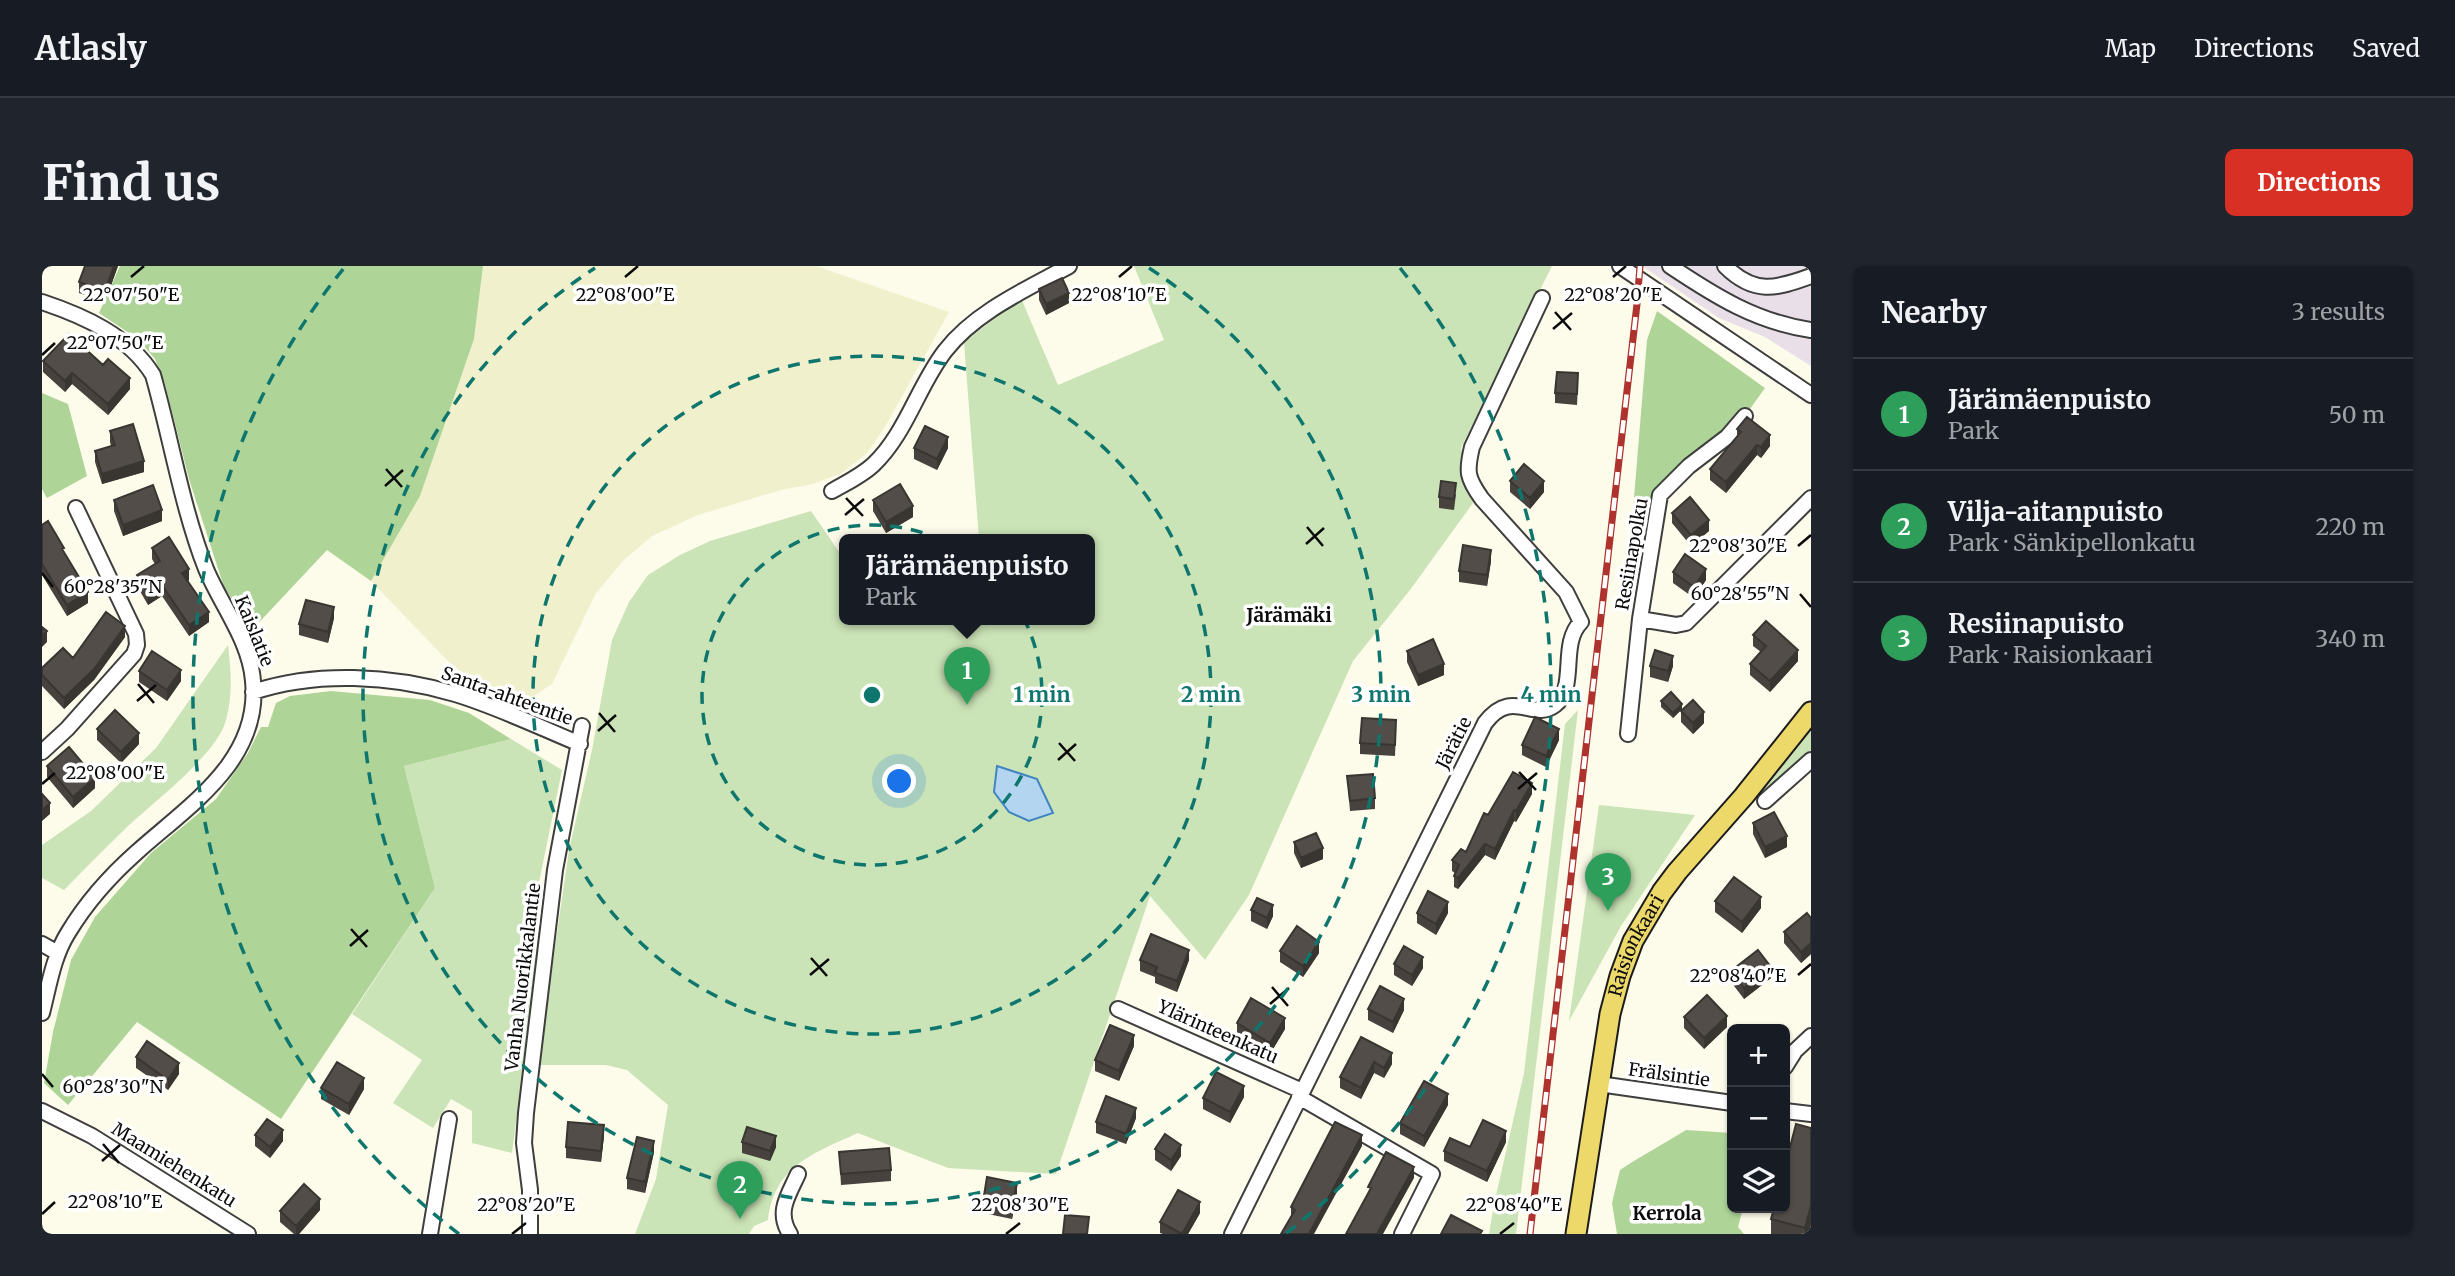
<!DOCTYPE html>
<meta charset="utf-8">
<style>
body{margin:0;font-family:Merriweather,serif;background:#20242c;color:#f1f3f6}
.controls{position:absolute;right:21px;bottom:21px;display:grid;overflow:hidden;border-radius:10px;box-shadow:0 2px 5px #0004}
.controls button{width:63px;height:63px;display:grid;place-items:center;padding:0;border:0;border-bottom:2px solid #363941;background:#171b24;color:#f1f3f6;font:35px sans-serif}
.you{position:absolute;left:858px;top:516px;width:24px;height:24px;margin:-18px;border:5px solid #fff;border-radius:50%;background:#1a73e8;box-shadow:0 0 0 10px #1a73e833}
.badge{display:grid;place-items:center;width:46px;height:46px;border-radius:50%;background:#d93025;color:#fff;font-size:23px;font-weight:700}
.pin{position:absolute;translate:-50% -58px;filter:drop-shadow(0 2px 4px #0008)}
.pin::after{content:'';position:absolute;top:37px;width:24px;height:21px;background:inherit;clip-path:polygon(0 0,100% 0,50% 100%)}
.popup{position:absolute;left:797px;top:268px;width:256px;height:91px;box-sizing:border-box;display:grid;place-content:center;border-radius:10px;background:#171b24;filter:drop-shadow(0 2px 5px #0005);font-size:23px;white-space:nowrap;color:#9ea1a6}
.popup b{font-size:26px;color:#f1f3f6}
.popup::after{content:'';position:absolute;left:50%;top:100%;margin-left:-14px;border:14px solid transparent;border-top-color:#171b24}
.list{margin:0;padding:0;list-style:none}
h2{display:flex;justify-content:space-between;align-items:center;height:91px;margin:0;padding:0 28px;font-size:30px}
h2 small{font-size:23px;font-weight:400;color:#9ea1a6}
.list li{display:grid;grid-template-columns:46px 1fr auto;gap:21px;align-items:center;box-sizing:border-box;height:112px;padding:0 28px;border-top:2px solid #363941}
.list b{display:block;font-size:26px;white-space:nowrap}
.list p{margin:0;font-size:23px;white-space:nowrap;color:#9ea1a6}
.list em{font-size:23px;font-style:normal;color:#9ea1a6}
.icon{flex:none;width:38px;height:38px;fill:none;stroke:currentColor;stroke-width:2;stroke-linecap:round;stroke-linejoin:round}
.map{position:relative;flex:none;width:1769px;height:968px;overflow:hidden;border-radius:10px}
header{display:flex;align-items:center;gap:42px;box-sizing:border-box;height:98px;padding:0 35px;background:#171b24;border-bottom:2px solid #363941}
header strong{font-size:33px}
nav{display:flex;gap:38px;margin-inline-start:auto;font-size:24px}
.intro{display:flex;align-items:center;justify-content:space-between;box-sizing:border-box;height:168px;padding:0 42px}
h1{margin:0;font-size:49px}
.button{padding:18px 32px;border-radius:10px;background:#d93025;color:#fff;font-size:24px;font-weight:700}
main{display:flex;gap:42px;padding:0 42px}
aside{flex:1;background:#171b24;border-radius:10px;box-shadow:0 2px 5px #0004}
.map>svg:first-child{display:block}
</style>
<header>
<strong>Atlasly</strong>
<nav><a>Map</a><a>Directions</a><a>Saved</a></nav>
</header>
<div class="intro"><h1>Find us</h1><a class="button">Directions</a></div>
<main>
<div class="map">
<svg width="1769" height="968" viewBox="0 0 1769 968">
<rect width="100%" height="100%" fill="#fdfbea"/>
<path fill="#e9dfe9" d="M1600,0H1769V100L1723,71L1677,52Z"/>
<path fill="#f1f0cd" d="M441,0H774L907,46L843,161L825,187L800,207L771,218L739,224L656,249L610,270L582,294L554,327L510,418L490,431L463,436L435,422L401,390L329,315L378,230L432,73Z"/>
<path fill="#cbe4b7" d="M1092,0H1510L1419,182L1431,237L1368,324L1311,395L1207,629L1163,694L1108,630L1014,908L906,902L816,867C772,887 732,900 726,954L712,960L707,968H593L614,913L626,839L585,804L564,799H496L527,584L550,484L570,374L587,336L606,309L638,289L668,275L769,245L802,293V353H1048V273H937L922,76L979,32L1016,119L1122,74Z
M186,379C189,405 191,428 184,454C175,489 110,537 83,563C62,583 42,604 22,624L0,612V579L49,545L114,482Z
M1536,444L1474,968H1447L1452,938L1482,807L1523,458Z
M1769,459V484L1698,546Z
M469,473L520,504L492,641L504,694L489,770L484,781L470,887L430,877V845L409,833L391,862L351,837L380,794L310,748L393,622L362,500Z
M1557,539L1653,549L1579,660L1527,755Z"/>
<path fill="#aed498" d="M78,0H441L432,73L378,230L329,315L285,284L210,364L182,321L147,213L123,118L113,93L96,73L57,47Z
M1615,45L1723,122L1687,172L1625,222L1590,256L1605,74Z
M0,127L26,138L45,210L5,232L0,223Z
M289,425L388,434L427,447L469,473L362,500L393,622L239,853L95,756L26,839L2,817L11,766L29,694L53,651L109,587L174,533L206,487L219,461H226L234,437L248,430Z
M1644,864L1690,867V942H1701L1696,961L1702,968H1575L1570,937L1578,904C1600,889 1622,878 1644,864Z"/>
<path fill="#b3d5f0" stroke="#4084c1" stroke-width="2" d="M955,500L995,513L1011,547L987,555L967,546L952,526Z"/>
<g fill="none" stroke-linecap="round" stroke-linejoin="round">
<defs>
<path id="minor" d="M1578,0L1769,129
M1628,0C1673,30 1714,56 1769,64
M1683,0C1712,29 1734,23 1769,10
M0,36C42,50 87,70 111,109C129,172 140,242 164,303C179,339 208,375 211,415C219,495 146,540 95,586C69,609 44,637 26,667C11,691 7,720 0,747
M790,225C804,217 819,210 831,199C864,168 876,120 903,85C933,46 985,23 1027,0
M1598,353L1634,359L1644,357L1769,232
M211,426C274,405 350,409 413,428C456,441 497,461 538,478
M1586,468L1598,353L1618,229L1647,200L1685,171L1703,150
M0,486L25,463L92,388L95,379L94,368L34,242
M1723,535L1769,494
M0,678L16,687
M1076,743L1260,825
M1743,801L1753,785L1769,770
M1557,818L1690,837
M1257,831L1390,908L1360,968
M0,845L50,870L206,968
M1743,845L1769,848
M388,968L407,853
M488,968V924L482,877L484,847L513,604L540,460
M748,968C734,946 746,930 756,908
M1190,968L1443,457C1470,421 1491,456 1513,439C1536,421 1517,378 1539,356L1524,326L1440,233C1425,212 1424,206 1430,181L1500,32"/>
<g id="major">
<path id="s1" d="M1534,968L1568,748L1578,710L1591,675L1620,626L1635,606L1702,530L1769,446"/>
</g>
</defs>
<use href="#minor" stroke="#3e3e3e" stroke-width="18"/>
<use href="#major" stroke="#1c1c1c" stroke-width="23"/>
<use href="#minor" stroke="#fff" stroke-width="14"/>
<use href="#major" stroke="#edd86a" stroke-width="19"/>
<defs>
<path id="rail" d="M1488,968L1595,38L1598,0"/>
</defs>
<use href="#rail" stroke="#ae332f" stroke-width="7"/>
<use href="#rail" stroke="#fff" stroke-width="4.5" stroke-dasharray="13" stroke-linecap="butt"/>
</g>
<path fill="#47423e" d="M76,0L63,36L37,27V16Z
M997,23L1027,37L1004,49L997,34Z
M1,95L61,99L88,123L66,149L30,118L23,126L1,106Z
M1536,118L1535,139L1513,137V127Z
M1695,163L1728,180L1719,192L1715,189L1684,227L1668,214V203L1695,171Z
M68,165L102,206L60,218L53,196V185L69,180L68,176Z
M872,182H906L895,204L872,193Z
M1468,215L1502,226L1488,243L1468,226Z
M1414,228L1412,244L1397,242V231Z
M72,234L120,255L81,270L72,245Z
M831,234L871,251L844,267L831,245Z
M1630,247L1667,265L1649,280L1630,257Z
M0,259L22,286L46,337L25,350L0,309Z
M110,282L147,314L146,315L167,356L147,370L120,330L106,339L95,320V309L113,298L110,293Z
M1449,295L1445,320L1417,316V305Z
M1631,306L1664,314L1652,332L1631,317Z
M292,352L286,377L257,369V358Z
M1711,369L1756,395L1728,426L1708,409V398L1719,386L1711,380Z
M83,371L52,414L22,443L0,420V402L31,392Z
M1365,385L1402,409L1376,420L1365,396Z
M1608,400H1631L1626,416L1608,411Z
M97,405L139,415L125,435L97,416Z
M1619,435L1640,443L1631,452L1619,441Z
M1639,445L1662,457L1651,468L1639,456Z
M55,463L97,478L79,497L55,474Z
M1354,465L1353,490L1318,488V477Z
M1517,474L1504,501L1480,489V479Z
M5,500L53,522L31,542L5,511Z
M1305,510L1333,532V543L1308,545Z
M1490,528L1474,556L1472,555L1453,594L1443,589L1416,623L1412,621V610L1413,607L1410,605V594L1424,586L1446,549Z
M1711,557L1745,581L1723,592L1711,568Z
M1252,576L1281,593L1259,602L1252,587Z
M1673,635L1719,642L1700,667L1673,646Z
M1209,644L1231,650L1225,663L1209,655Z
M1375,647H1406L1394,669L1375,657Z
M1769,652V688L1759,697L1742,677V666Z
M1238,685L1277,687L1261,711L1238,696Z
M1098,694H1147L1135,726L1113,717V711L1098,705Z
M1352,698L1381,702L1370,720L1352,709Z
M1689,705L1729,712L1702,733L1689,716Z
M1326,743L1362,744L1351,767L1326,754Z
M1642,751L1685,761L1662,783L1642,762Z
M1195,757L1243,763L1228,788L1195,768Z
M1319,771L1350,798L1342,812L1332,807L1319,833L1298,822V811Z
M1092,780L1077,815L1053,805V794Z
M94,791L137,808L126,824L94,802Z
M279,822L322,823L307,849L279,833Z
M1202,831L1188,857L1161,843V832Z
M1406,839L1382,881L1358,868V857Z
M1094,852L1084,878L1054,867V856Z
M1769,862V960L1767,968H1729V953Z
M213,869L241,875L228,892L213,880Z
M562,870L559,896L524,892V881Z
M700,876L734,881L728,895L700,887Z
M1464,876L1445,916L1402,895V885Z
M1320,880L1249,952V941Z
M1113,883L1139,890L1129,905L1113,894Z
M612,886L603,927L585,923V912Z
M797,886L849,904V915L799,919Z
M975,928L970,953L941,947V936Z
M278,944L257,968H252L238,956V945Z
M1158,947L1146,968H1121L1118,967V956Z"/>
<path fill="#393632" d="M72,0H76L63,36V25Z
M1027,27V37L1004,49V38Z
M30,107V118L23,126V115Z
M88,112V123L66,149V138Z
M1728,169V180L1719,192V181Z
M906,171V182L895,204V193Z
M1715,179V189L1684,227V216Z
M102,195V206L60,218V208Z
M1502,215V226L1488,243V232Z
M871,240V251L844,267V256Z
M120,244V255L81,270V259Z
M1667,254V265L1649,280V269Z
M1449,284V295L1445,320V309Z
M147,303V314L140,318V307Z
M1664,303V314L1652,332V321Z
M120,319V330L106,339V328Z
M46,326V337L25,350V339Z
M292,341V352L286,377V366Z
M167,346V356L147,370V359Z
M83,360V371L52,414L22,443V432Z
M5,365V376L0,381V370Z
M1756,384V395L1728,426V415Z
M1631,390V400L1626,416V405Z
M1402,398V409L1376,420V409Z
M139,404V415L125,435V424Z
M1640,438V443L1631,452V447Z
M1662,446V457L1651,468V457Z
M1517,463V474L1504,501V490Z
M97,467V478L79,497V486Z
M53,512V522L31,542V531Z
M1490,517V528L1474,556V545Z
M8,537V548L0,555V544Z
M1472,544V555L1453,594V583Z
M1745,570V581L1723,592V581Z
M1443,578V589L1416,623V612Z
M1281,582V593L1259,602V592Z
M1719,631V642L1700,667V656Z
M1406,636V647L1394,669V658Z
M1231,639V650L1225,663V652Z
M1277,676V687L1261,711V700Z
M1769,677V688L1759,697V686Z
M1147,684V694L1135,726V715Z
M1381,691V702L1370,720V709Z
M1729,701V712L1702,733V722Z
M1362,733V744L1351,767V756Z
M1685,750V761L1662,783V772Z
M1243,752V763L1228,788V777Z
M1092,769V780L1077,815V805Z
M1350,787V798L1342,812V802Z
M1332,796V807L1319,833V822Z
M137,797V808L126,824V814Z
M322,812V823L307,849V838Z
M1202,820V831L1188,857V846Z
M1406,828V839L1382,881V870Z
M1094,842V852L1084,878V868Z
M562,859V870L559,896V885Z
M241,864V875L228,892V881Z
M1464,865V876L1445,916V905Z
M1320,869V880L1272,968H1267Z
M734,870V881L728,895V885Z
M612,875V886L603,927V916Z
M1139,879V890L1129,905V894Z
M1372,901V912L1341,968H1335Z
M975,917V928L970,953V942Z
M278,933V944L257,968H254V960Z
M1158,936V947L1146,968H1140Z
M1769,939V960L1767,968H1763V962Z"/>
<path fill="#524d48" stroke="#393632" stroke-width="2" d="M43,0H72L63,25L37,16Z
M1020,12L1027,27L1004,38L997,23Z
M27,68L61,99L66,93L88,112L66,138L30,107L23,115L1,95Z
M1515,106L1536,107L1535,128L1513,127Z
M1705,151L1728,169L1719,181L1715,179L1684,216L1668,203L1699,166L1695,163Z
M91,158L102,195L60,208L53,185L73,179L68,165Z
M883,160L906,171L895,193L872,182Z
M1482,198L1502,215L1488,232L1468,215Z
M1399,215L1414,217L1412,233L1397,231Z
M858,218L871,240L844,256L831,234Z
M111,219L120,244L81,259L72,234Z
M1648,231L1667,254L1649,269L1630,247Z
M6,255L22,282L20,283L46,326L25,339L0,298V259Z
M127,271L147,303L140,307L167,346L147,359L120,319L106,328L95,309L118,295L110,282Z
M1421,279L1449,284L1445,309L1417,305Z
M1643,288L1664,303L1652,321L1631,306Z
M264,334L292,341L286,366L257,358Z
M64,346L83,360L52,403L22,432L0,409V402L21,382L31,392Z
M1724,355L1756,384L1728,415L1708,398L1724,380L1711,369Z
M0,361L5,365L0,370Z
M1391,373L1402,398L1376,409L1365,385Z
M1613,384L1631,390L1626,405L1608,400Z
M110,385L139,404L125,424L97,405Z
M1629,426L1640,438L1631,447L1619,435Z
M1651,434L1662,446L1651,457L1639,445Z
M73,444L97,467L79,486L55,463Z
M1493,451L1517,463L1504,490L1480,479Z
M1320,452L1354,454L1353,479L1318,477Z
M27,481L53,512L31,531L5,500Z
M1471,506L1490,517L1474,545L1472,544L1453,583L1443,578L1416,612L1412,610L1417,599L1410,594L1419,583L1424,586L1442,547L1446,549Z
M1331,508L1333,532L1308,535L1305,510Z
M0,528L8,537L0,544Z
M1732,546L1745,570L1723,581L1711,557Z
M1274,567L1281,582L1259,592L1252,576Z
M1692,611L1719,631L1700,656L1673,635Z
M1386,625L1406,636L1394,658L1375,647Z
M1215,632L1231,639L1225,652L1209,644Z
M1765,647L1769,652V677L1759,686L1742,666Z
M1255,660L1277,676L1261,700L1238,685Z
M1109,668L1147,684L1135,715L1113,707L1115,701L1098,694Z
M1362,680L1381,691L1370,709L1352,698Z
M1716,684L1729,701L1702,722L1689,705Z
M1338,720L1362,733L1351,756L1326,743Z
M1665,729L1685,750L1662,772L1642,751Z
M1209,732L1243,752L1228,777L1195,757Z
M1068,759L1092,769L1077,805L1053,794Z
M1319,771L1350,787L1342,802L1332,796L1319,822L1298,811Z
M105,775L137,797L126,814L94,791Z
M295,796L322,812L307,838L279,822Z
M1174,806L1202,820L1188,846L1161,832Z
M1382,815L1406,828L1382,870L1358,857Z
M1064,830L1094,842L1084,868L1054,856Z
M225,853L241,864L228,881L213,869Z
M1441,854L1464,865L1445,905L1402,885L1408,872L1428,881Z
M526,856L562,859L559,885L524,881Z
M1293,856L1320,869L1267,968H1239L1253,944L1249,941Z
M1754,858L1769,862V939L1763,962L1729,953L1732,942H1743V901Z
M705,861L734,870L728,885L700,876Z
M1123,868L1139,879L1129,894L1113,883Z
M595,871L612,875L603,916L585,912Z
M847,882L849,904L799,908L797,886Z
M1344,886L1372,901L1335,968H1304L1329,922L1326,921Z
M945,911L975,917L970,942L941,936Z
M262,918L278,933L254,960L238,945Z
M1136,924L1158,936L1140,968L1118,956Z
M1023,949L1047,951L1045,968H1021Z
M1409,949L1440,965L1438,968H1399Z"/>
<path fill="none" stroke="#0b0b0b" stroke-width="2.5" d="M89,11L102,0M583,11L596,0M1077,11L1090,0M1571,11L1584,0M1513,46L1529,64M1511,63L1530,47M0,89L13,77M344,203L360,221M343,220L361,204M804,232L821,250M803,249L822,233M1265,261L1281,280M1264,278L1282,262M1756,280L1769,269M0,307L11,321M1758,328L1769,341M96,418L112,437M95,435L114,419M557,447L573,466M556,465L574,449M1017,477L1033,495M1016,494L1034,478M1477,506L1494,524M0,518L13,507M1476,523L1495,507M309,663L325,681M308,680L326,664M769,692L785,710M768,709L787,693M1756,709L1769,698M1230,721L1246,740M1228,738L1247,722M0,808L11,821M61,878L77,897M60,895L78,879M0,948L13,936M470,968L484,957M964,968L978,957M1458,968L1472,957"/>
<g fill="none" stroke="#0f766e" stroke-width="3.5" stroke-dasharray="12 9">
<circle cx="830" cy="429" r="170"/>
<circle cx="830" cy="429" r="339"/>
<path d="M1107 2A509 509 0 1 1 553 2"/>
<path d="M417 968A679 679 0 0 1 302 2M1358 2A679 679 0 0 1 1243 968"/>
</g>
<g text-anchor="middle" stroke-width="7" stroke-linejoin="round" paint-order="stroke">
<g font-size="18" fill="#0b0b0b" stroke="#fff">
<text transform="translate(1590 288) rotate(-80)" y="6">Resiinapolku</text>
<text transform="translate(212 365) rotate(68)" y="6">Kaislatie</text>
<text transform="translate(465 430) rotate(20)" y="6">Santa-ahteentie</text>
<text transform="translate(1412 477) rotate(-63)" y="6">Järätie</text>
<text dy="6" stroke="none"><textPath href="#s1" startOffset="296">Raisionkaari</textPath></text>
<text transform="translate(481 711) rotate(-83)" y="6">Vanha Nuorikkalantie</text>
<text transform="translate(1176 766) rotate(24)" y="6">Ylärinteenkatu</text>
<text transform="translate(1627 809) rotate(8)" y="6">Frälsintie</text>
<text transform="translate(132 899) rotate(32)" y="6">Maamiehenkatu</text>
</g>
<g font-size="19" font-weight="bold" fill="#0b0b0b" stroke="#fff">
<text x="1247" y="356">Järämäki</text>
<text x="1625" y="954">Kerrola</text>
</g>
</g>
<g font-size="18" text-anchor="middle" fill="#0b0b0b" stroke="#fff" stroke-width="7" stroke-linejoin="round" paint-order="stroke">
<text x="89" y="35">22°07'50"E</text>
<text x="583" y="35">22°08'00"E</text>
<text x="1077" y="35">22°08'10"E</text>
<text x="1571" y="35">22°08'20"E</text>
<text x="73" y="83">22°07'50"E</text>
<text x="1696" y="286">22°08'30"E</text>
<text x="71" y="327">60°28'35"N</text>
<text x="1698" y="334">60°28'55"N</text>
<text x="73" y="513">22°08'00"E</text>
<text x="1696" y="716">22°08'40"E</text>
<text x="71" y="827">60°28'30"N</text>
<text x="73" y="942">22°08'10"E</text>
<text x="484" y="945">22°08'20"E</text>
<text x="978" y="945">22°08'30"E</text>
<text x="1472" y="945">22°08'40"E</text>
</g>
<circle cx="830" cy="429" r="10" fill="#0f766e" stroke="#fff" stroke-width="3.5"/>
<g font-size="21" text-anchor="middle" font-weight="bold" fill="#0f766e" stroke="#fff" stroke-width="7" stroke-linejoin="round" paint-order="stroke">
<text x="1000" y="436">1 min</text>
<text x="1169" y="436">2 min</text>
<text x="1339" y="436">3 min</text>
<text x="1509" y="436">4 min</text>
</g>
</svg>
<div class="controls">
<button>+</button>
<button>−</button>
<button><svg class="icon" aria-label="layers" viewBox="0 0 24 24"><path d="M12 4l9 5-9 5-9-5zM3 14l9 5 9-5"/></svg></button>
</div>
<div class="you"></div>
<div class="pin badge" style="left:925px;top:439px;background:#2e9e5b">1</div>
<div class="popup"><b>Järämäenpuisto</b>Park</div>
<div class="pin badge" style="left:698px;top:953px;background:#2e9e5b">2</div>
<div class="pin badge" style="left:1566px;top:645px;background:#2e9e5b">3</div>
</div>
<aside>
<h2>Nearby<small>3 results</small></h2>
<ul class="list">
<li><span class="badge" style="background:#2e9e5b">1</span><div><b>Järämäenpuisto</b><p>Park</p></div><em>50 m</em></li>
<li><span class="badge" style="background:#2e9e5b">2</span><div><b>Vilja-aitanpuisto</b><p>Park · Sänkipellonkatu</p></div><em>220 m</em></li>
<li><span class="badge" style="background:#2e9e5b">3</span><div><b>Resiinapuisto</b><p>Park · Raisionkaari</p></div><em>340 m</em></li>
</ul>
</aside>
</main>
